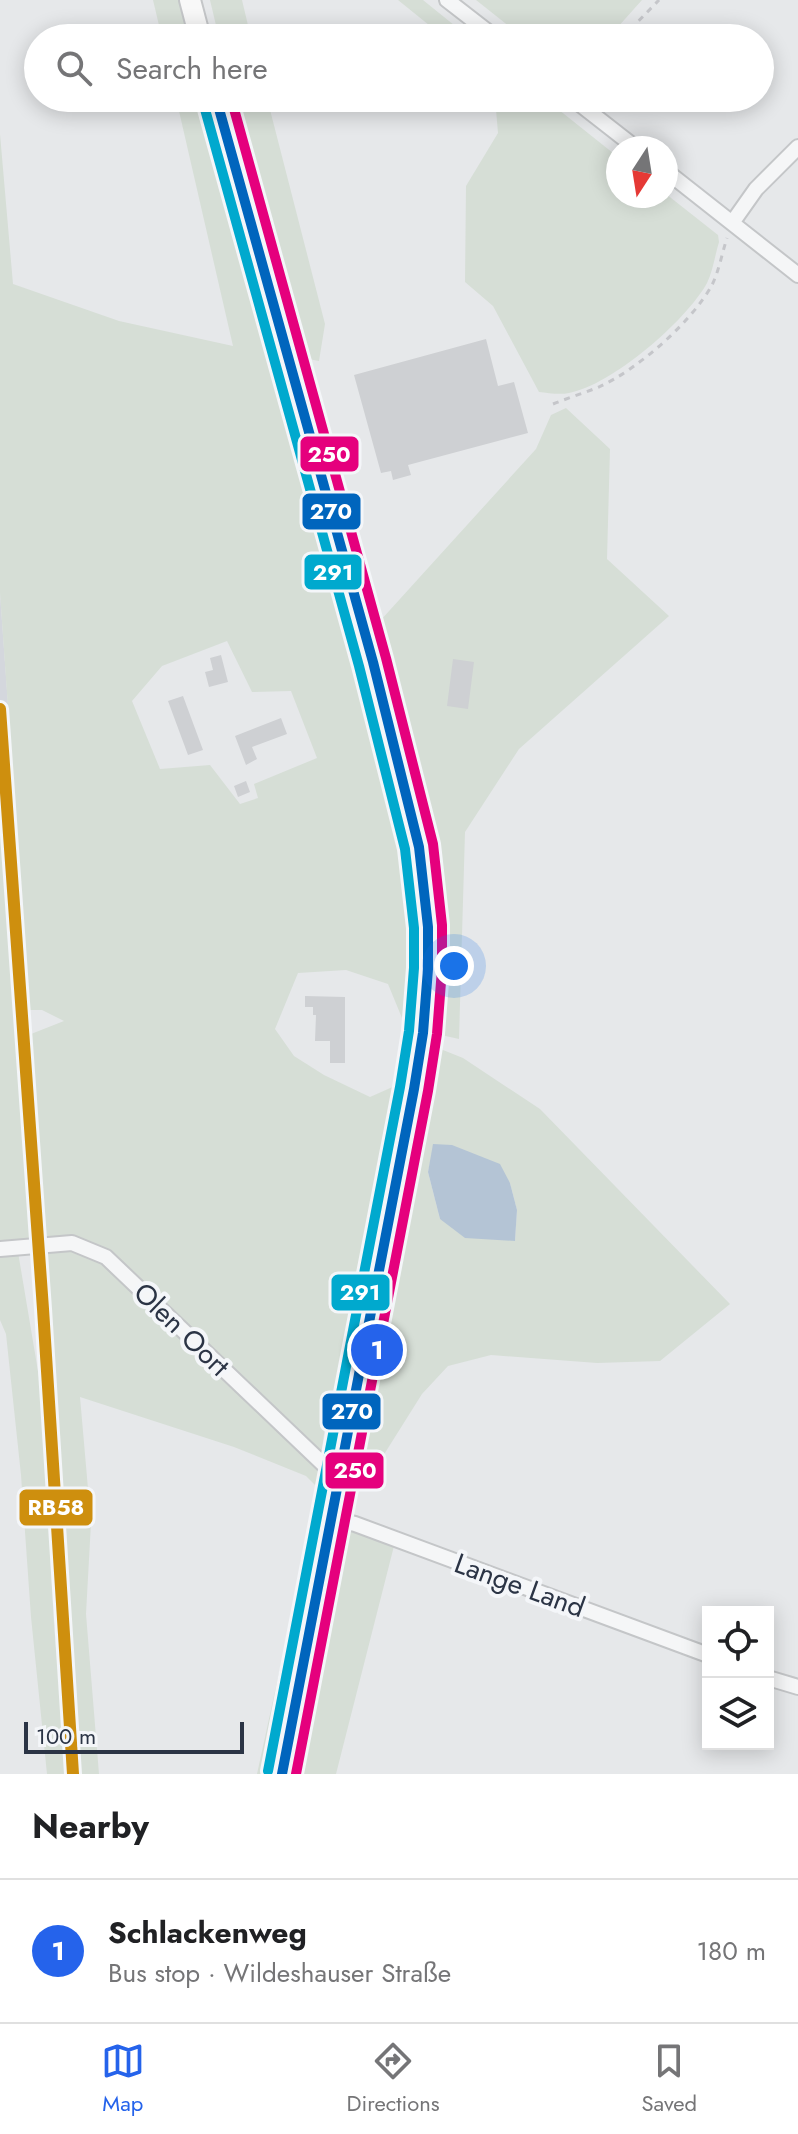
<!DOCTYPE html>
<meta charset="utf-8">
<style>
body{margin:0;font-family:Jost,sans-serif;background:#f2f2f2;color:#202124}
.controls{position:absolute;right:24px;bottom:24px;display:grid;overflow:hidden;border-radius:0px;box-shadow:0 4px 20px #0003}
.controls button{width:72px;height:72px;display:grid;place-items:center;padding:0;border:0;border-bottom:2px solid #e0e0e0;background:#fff;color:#202124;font:40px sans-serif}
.compass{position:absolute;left:606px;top:136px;width:72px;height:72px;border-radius:50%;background:#fff;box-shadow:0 4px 20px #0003;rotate:192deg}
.scale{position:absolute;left:24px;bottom:20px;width:220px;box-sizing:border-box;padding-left:8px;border:4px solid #2b3445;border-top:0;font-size:22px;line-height:28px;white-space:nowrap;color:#2b3445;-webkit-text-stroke:6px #f4f6f9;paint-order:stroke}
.you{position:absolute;left:454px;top:966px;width:28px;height:28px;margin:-20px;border:6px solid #fff;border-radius:50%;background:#1a73e8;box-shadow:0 0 0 12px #1a73e833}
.badge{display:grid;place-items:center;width:52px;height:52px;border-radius:50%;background:#2563eb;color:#fff;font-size:26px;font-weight:700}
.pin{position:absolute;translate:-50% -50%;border:4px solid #fff;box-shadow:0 2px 8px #0006}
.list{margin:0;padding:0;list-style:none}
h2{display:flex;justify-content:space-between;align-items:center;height:104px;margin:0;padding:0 32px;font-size:34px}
h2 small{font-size:26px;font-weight:400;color:#757577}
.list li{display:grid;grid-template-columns:52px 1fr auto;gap:24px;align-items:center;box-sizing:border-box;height:144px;padding:0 32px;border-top:2px solid #e0e0e0}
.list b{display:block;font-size:30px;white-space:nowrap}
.list p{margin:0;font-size:26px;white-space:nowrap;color:#757577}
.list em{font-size:26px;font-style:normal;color:#757577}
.icon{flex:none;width:44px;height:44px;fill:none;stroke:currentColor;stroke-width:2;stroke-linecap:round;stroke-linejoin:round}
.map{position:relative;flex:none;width:798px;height:1774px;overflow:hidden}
.search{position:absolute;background:#fff;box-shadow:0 4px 20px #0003;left:24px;right:24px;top:24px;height:88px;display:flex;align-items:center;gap:20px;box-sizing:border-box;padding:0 28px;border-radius:44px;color:#757577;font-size:30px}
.sheet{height:248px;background:#fff}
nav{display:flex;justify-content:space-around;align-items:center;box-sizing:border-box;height:112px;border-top:2px solid #e0e0e0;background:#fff;font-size:22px;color:#757577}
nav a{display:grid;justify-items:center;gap:4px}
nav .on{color:#2563eb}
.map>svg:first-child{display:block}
</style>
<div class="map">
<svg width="798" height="1774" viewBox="0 0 798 1774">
<rect width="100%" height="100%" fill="#e6e8ea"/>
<path fill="#d4d7dd" d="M0,593L47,1251L81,1774H67L54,1625L42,1395L0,819Z"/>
<path fill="#d6ded6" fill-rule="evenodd" d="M153,0H182L192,38H162Z
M210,0H242L251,38H219Z
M398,0H423L470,38H445Z
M476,0H642L608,38H524Z
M176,98H208L318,521L403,824L409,961V1018H402L388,984L346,970L298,973L275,1029L294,1056L324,1075L370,1097L406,1081L355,1355L327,1413L321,1455L109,1252L46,1239L31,1034L64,1021L42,1010H29L0,593V134L13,284L119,321L233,346ZM227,641L252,692L291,691L317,758L254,784L258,798L240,804L210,765L160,769L132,701L162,666Z
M235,98H267L325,324L319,361L303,358Z
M495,98H544L618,157V196H666V194L718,235L719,242C715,255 713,271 707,283C686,321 612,385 569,393C560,395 548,393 539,392L493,306L465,282L466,186L498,133Z
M566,408L610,449L607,559L669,616L519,749L465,832L459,1039L441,1035L446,958L445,880L434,825L380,621L536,449L551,415Z
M0,819L30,1241L0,1243Z
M438,1048L463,1058L540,1109L730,1304L660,1361L597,1363L491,1355L448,1366L422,1394L378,1464L361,1455ZM434,1144L510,1183L517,1210L515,1241L440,1219L428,1172Z
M70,1249L103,1261L298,1447L327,1479L330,1488L274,1774H257L319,1489L306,1476L234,1447L80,1397L91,1523L86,1614L99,1774H81L47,1251Z
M18,1252L42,1395L54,1625L67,1774H47L31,1617L21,1475L6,1334L0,1320V1253Z
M348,1530H355L394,1546L336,1774H298L344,1537Z"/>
<path fill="#b4c4d5" d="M433,1144L452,1145L500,1164L510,1183L517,1210L515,1241L465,1238L440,1219L428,1172Z"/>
<path fill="#ced0d3" d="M486,339L498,386L514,382L528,433L408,465L411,475L393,480L391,471L381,473L354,375Z
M221,655L228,682L209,687L205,672L213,670L210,658Z
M453,659L474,662L468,709L447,706Z
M183,696L203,750L188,755L168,701Z
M281,718L287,734L252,747L257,759L246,765L235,736Z
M246,781L250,792L238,797L234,786Z
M305,996L345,997V1063H330V1041H315L316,1015H313V1007H305Z"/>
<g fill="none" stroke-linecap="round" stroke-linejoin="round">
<defs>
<path id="street" d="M447,0L496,38
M572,98L636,148
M666,171L798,275
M732,223L756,189L798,147
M0,1249L72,1243L106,1257L323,1464L341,1471
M332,1518L355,1524L708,1655
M768,1678L798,1687"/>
<path id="secondary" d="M190,0L200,38
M216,98L373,662L419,847L428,927V969L423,1033L414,1089L282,1774"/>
</defs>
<use href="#street" stroke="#c4c6c8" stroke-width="18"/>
<use href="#secondary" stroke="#c4c6c8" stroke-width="24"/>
<path stroke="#c5c6ca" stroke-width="3" stroke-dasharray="6 6" stroke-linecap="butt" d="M622,38L659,0
M553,404C568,398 584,393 599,387C638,369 691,323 712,285C719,271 722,253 727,238"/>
<use href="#street" stroke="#f5f6f7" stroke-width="14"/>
<use href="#secondary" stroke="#f8f8f8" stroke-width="20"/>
<defs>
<path id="bus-1" d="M216,98L373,662L419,847L428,927V969L423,1033L414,1089L282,1774"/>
<path id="bus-2" d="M203,102L359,666L405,849L414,928V968L409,1031L400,1087L268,1771"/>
<path id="bus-3" d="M231,98L386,658L433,844L442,925V969L437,1034L428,1091L296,1774"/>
</defs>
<use href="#bus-1" stroke="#f4f6f9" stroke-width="16"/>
<use href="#bus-2" stroke="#f4f6f9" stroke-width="16"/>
<use href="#bus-3" stroke="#f4f6f9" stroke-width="16"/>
<use href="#bus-1" stroke="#0065bd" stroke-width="10"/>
<use href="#bus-2" stroke="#00a9ce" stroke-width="10"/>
<use href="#bus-3" stroke="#e5007d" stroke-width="10"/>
<defs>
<path id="rail-1" d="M0,709L43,1309L73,1774"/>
</defs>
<use href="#rail-1" stroke="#f4f6f9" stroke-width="18"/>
<use href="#rail-1" stroke="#ce8f0e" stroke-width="12"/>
</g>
<g text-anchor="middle" stroke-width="8" stroke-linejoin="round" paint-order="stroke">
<g font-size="28" fill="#2b3445" stroke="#f4f6f9">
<text transform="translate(182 1329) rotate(44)" y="10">Olen Oort</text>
<text transform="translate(520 1585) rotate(20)" y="10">Lange Land</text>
</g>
</g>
<g stroke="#f4f6f9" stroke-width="3">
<rect x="299" y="435" width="61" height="38" rx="8" fill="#e5007d"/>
<rect x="301" y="492" width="61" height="39" rx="8" fill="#0065bd"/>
<rect x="303" y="553" width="60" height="38" rx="8" fill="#00a9ce"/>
<rect x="330" y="1273" width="61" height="39" rx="8" fill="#00a9ce"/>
<rect x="321" y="1392" width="61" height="39" rx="8" fill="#0065bd"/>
<rect x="324" y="1451" width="61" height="39" rx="8" fill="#e5007d"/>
<rect x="18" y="1488" width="76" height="39" rx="8" fill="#ce8f0e"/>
</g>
<g font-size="22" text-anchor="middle" font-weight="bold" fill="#fff">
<text x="329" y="462">250</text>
<text x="331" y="519">270</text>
<text x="333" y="580">291</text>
<text x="360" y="1300">291</text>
<text x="352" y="1419">270</text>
<text x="355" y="1478">250</text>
<text x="56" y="1515">RB58</text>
</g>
</svg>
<div class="controls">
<button><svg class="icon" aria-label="locate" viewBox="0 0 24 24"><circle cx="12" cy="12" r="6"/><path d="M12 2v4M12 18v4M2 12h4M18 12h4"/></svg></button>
<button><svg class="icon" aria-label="layers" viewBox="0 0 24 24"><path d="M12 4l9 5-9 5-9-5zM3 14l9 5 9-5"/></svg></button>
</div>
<svg class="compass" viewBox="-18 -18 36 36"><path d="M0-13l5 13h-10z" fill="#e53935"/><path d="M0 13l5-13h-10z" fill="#757577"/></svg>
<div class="scale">100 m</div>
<div class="you"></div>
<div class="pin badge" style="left:377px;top:1350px">1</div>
<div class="search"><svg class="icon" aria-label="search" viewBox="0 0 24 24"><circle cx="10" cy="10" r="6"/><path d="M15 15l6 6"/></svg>Search here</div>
</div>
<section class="sheet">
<h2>Nearby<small></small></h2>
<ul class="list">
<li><span class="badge">1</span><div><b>Schlackenweg</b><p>Bus stop · Wildeshauser Straße</p></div><em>180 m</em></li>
</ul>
</section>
<nav>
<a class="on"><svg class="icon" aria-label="map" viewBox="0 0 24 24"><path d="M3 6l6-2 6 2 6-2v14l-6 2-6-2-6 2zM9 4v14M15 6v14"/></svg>Map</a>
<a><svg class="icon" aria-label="directions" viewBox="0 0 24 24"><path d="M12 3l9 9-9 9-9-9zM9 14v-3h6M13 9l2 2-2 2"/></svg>Directions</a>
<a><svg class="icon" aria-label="saved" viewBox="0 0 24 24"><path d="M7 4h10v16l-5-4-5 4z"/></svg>Saved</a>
</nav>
